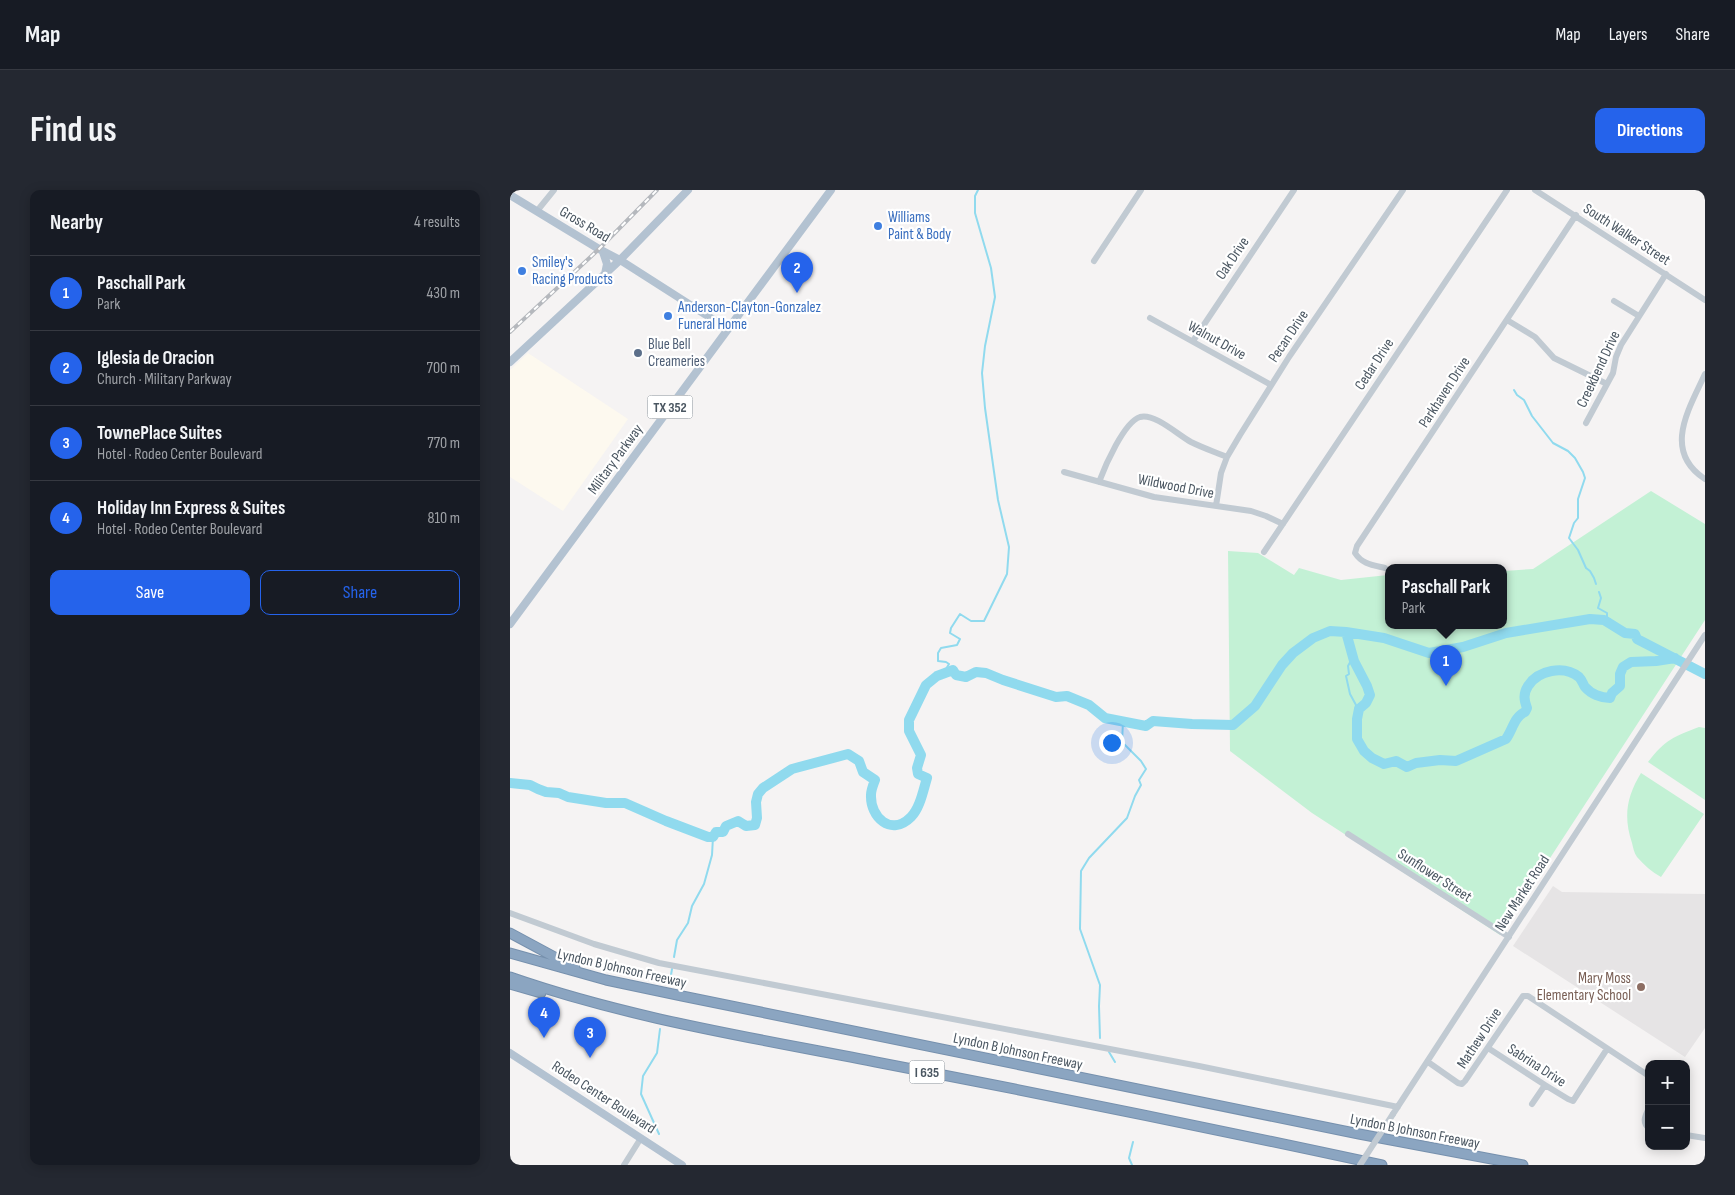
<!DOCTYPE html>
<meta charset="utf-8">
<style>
body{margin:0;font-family:"Sofia Sans Condensed",sans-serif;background:#242831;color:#f1f3f6}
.controls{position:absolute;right:15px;bottom:15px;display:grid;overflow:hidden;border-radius:10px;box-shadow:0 2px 12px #0003}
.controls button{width:45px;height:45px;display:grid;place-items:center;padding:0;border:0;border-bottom:1px solid #363941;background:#171b24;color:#f1f3f6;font:25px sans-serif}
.you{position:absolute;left:601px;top:552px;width:18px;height:18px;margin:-12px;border:4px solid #fff;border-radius:50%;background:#1a73e8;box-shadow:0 0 0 8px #1a73e833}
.badge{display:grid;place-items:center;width:32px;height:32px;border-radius:50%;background:#2563eb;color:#fff;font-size:16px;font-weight:700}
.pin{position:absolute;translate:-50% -41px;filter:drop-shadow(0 1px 2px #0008)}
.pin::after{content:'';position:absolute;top:26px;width:18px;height:15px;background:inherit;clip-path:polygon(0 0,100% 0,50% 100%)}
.popup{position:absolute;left:875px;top:374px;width:122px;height:65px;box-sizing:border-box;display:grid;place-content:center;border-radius:10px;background:#171b24;filter:drop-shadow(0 1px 4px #0005);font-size:16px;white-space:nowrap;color:#9ea1a6}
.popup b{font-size:19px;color:#f1f3f6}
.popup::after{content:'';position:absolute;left:50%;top:100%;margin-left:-10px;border:10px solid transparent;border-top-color:#171b24}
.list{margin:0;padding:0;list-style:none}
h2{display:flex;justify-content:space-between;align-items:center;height:65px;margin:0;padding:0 20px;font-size:21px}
h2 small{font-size:16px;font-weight:400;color:#9ea1a6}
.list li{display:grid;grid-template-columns:32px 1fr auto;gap:15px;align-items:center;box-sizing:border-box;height:75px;padding:0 20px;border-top:1px solid #363941}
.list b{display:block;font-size:19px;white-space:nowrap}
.list p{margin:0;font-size:16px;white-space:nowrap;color:#9ea1a6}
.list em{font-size:16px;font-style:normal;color:#9ea1a6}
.actions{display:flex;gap:10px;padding:15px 20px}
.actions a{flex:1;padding:11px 0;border:1px solid #2563eb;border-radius:10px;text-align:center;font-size:18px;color:#2563eb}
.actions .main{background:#2563eb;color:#fff}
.map{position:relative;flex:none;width:1195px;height:975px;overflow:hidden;border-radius:10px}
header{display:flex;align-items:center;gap:30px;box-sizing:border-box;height:70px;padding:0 25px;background:#171b24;border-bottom:1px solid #363941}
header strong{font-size:24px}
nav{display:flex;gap:28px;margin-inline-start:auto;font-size:18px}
.intro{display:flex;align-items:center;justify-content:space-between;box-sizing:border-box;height:120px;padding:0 30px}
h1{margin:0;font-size:35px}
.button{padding:12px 22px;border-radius:10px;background:#2563eb;color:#fff;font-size:18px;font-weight:700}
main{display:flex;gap:30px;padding:0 30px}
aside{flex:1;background:#171b24;border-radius:10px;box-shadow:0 2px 12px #0003}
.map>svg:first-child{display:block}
</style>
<header>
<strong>Map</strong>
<nav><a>Map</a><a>Layers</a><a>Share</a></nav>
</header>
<div class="intro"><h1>Find us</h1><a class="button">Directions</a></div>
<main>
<aside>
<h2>Nearby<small>4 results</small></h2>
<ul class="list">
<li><span class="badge">1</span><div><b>Paschall Park</b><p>Park</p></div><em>430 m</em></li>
<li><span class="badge">2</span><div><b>Iglesia de Oracion</b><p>Church · Military Parkway</p></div><em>700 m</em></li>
<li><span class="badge">3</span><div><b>TownePlace Suites</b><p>Hotel · Rodeo Center Boulevard</p></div><em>770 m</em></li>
<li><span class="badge">4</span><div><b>Holiday Inn Express &amp; Suites</b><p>Hotel · Rodeo Center Boulevard</p></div><em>810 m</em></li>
</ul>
<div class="actions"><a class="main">Save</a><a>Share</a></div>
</aside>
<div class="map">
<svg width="1195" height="975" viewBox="0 0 1195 975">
<rect width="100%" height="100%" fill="#f5f3f3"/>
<path fill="#fdf9ef" d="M18,163L118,229L53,321L0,287V180Z"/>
<path fill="#e6e4e5" d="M1043,696L1052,702L1195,704V838L1175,867L1003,756Z"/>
<path fill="#c3f1d5" d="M1141,301L1195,334V430L990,745L802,623L720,561L718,361L748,363L784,385L789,378L831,390L878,385V435H994V381L1023,379Z
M1189,537L1195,538V610L1138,572C1156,549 1163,547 1189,537Z
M1131,583L1194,624L1151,687C1142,682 1134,675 1127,667C1124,663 1123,657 1122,653C1113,626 1117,606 1131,583Z"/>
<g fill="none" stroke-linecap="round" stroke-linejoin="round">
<path stroke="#90daee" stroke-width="2" d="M1004,200L1007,205L1014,210L1022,226L1043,253L1058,261L1065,268L1073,282L1075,288L1068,309V328L1064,333L1059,348L1068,360L1076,378L1080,381L1084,388L1086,394
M1089,402L1091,408L1088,418L1097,423V428L1101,430L1102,435
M843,467L838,476L839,484L836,486L840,504L846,515L845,521L848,526
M433,484L439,474L436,472L428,471V463L431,458L447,455L450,449L440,443L441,438L450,424L461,431H474L497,384L499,357L488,310L475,218L472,183L475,156L485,107L481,78L465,23V6L468,0
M164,767L167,750L178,733L182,716L194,694L202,665L203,647
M160,791L162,779
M590,848L589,816L590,795L570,739L571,681L579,668L617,628L625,606L631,595L629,590L636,579L631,571L612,552L613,532
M599,862L605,872
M149,944L131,904L133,886L147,863L150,839
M622,975L619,968L623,952"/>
<path stroke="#90daee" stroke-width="10" d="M836,442L844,471L857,496L860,505L856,513L849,519L847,529V549L854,561L862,568L874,574L886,571L897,577L906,573L930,570L946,571L996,549C1003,539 1004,527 1015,522L1017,518C1014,510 1013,504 1018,496C1028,480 1054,475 1069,487C1072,490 1073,494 1075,497C1081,504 1091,508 1100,508L1102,503L1110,496V484L1113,477L1121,472L1146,471L1165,468
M0,593L20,595L28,599L36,602L49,603L58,607L96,613H115L156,631L198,647H203L206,642H213L216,636L228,631L236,636L245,635L247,628L246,612L248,604L253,598L282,579L338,564L349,571L353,582L365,590C363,595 361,600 361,605C360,627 381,647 401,627C410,618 413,601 417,588L408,584L407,578L411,565L399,541V530L416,495L427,486L443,480L446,485L456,487L466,482L476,483L493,490L546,507L557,506L579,515L595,528L636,536L643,531L682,534L723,535L745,516L772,475L783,463L803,448L820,441L836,442L874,448L919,463L953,457L996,443L1080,429L1094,430L1115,443L1125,444L1127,449L1195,484"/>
<defs>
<path id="highway" d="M0,743L65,778
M0,763L96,790L172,806L849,944L1013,975
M0,787C121,829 245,848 371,873C538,905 705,939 872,975
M0,794L31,803"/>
</defs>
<use href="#highway" stroke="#7690ad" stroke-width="11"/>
<path stroke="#c1cad2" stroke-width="6" d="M1025,0L1195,110
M27,21L44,0
M584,71L631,0
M1104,111L1129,126
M640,128L761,195
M997,130L1025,147L1044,168L1097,194
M683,151L784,0
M1195,184C1179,219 1152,261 1195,289
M1076,233L1103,183L1106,167L1111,155L1156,84
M554,282L644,307L741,321L756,326L773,334
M589,292C595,276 614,232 630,227C645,223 668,245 681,252C693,258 705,262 717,267
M706,316L711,283L717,267L730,245L779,167L893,0
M754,362L997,0
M875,378C862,375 852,374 845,363L847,356L1066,25
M838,644L999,747
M0,723L84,754L149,773L689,876L888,917
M978,858L1035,895L1058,909L1063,911L1097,859
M918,872L948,893L952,894L955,891L1013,806H1018L1139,886
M1022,914L1035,895
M1139,918C1136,925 1131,932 1139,938
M883,924L1195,445
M1176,945L1195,948
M114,975L131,948"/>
<path stroke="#b3c2d1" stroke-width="8" d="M0,5L89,59L110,70L218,139
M93,62L97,74L95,84
M0,172L110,70L178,0
M0,434L321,0
M0,863L172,975"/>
<use href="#highway" stroke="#8ba5c1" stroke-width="9"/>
<defs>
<path id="rail" d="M0,142L89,59L147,0"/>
</defs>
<use href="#rail" stroke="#b5b8bd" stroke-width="4"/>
<use href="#rail" stroke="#fff" stroke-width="2" stroke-dasharray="5.5" stroke-linecap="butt"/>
<path stroke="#c1cad2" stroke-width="6" d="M850,975L883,924"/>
</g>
<g fill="#3f7fe0" stroke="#fff" stroke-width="2">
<circle cx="368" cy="36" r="5"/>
<circle cx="12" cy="81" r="5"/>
<circle cx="158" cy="126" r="5"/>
</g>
<circle fill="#5c6f8a" stroke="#fff" stroke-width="2" cx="128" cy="163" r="5"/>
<circle fill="#8d6e63" stroke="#fff" stroke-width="2" cx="1131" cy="797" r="5"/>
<g text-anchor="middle" stroke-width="4.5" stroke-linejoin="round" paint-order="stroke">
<g fill="#fff" stroke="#808990" stroke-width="1">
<rect x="137.5" y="205.5" width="45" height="23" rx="4"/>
<rect x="399.5" y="870.5" width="35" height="23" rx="4"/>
</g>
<g font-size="14" font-weight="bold" fill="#4a5661">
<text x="160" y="222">TX 352</text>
<text x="417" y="887">I 635</text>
</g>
<g font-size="15" fill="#366cbe" stroke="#fff" text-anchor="start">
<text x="378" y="32">Williams<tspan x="378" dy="17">Paint &amp; Body</tspan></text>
<text x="22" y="77">Smiley's<tspan x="22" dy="17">Racing Products</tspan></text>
<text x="168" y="122">Anderson-Clayton-Gonzalez<tspan x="168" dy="17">Funeral Home</tspan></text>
</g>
<g font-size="15" fill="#4a5661" stroke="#fff">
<text transform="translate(75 34) rotate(31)" y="5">Gross Road</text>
<text transform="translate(1117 44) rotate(33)" y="5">South Walker Street</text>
<text transform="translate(722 68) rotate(-56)" y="5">Oak Drive</text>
<text transform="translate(778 146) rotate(-56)" y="5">Pecan Drive</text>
<text transform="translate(707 150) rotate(29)" y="5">Walnut Drive</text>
<text transform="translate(864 174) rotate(-57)" y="5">Cedar Drive</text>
<text transform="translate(1088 179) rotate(-65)" y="5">Creekbend Drive</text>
<text transform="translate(934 202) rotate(-57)" y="5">Parkhaven Drive</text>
<text transform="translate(105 269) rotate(-54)" y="5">Military Parkway</text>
<text transform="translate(666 296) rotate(11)" y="5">Wildwood Drive</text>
<text transform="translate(925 685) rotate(33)" y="5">Sunflower Street</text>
<text transform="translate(1012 703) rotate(-57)" y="5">New Market Road</text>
<text transform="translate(112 778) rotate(13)" y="5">Lyndon B Johnson Freeway</text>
<text transform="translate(969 848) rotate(-57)" y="5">Mathew Drive</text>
<text transform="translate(508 861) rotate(12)" y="5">Lyndon B Johnson Freeway</text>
<text transform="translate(1027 875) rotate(33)" y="5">Sabrina Drive</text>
<text transform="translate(94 907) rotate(33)" y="5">Rodeo Center Boulevard</text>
<text transform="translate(905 941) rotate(11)" y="5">Lyndon B Johnson Freeway</text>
</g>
<g font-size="15" fill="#4e5e75" stroke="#fff" text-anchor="start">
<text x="138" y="159">Blue Bell<tspan x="138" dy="17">Creameries</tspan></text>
</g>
<g font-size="15" fill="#785e54" stroke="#fff" text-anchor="end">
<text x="1121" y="793">Mary Moss<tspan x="1121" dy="17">Elementary School</tspan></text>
</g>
</g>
</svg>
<div class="controls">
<button>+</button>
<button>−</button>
</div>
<div class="you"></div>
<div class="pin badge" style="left:936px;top:496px">1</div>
<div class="popup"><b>Paschall Park</b>Park</div>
<div class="pin badge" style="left:287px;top:103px">2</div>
<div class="pin badge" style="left:80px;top:868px">3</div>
<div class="pin badge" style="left:34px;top:848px">4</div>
</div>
</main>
